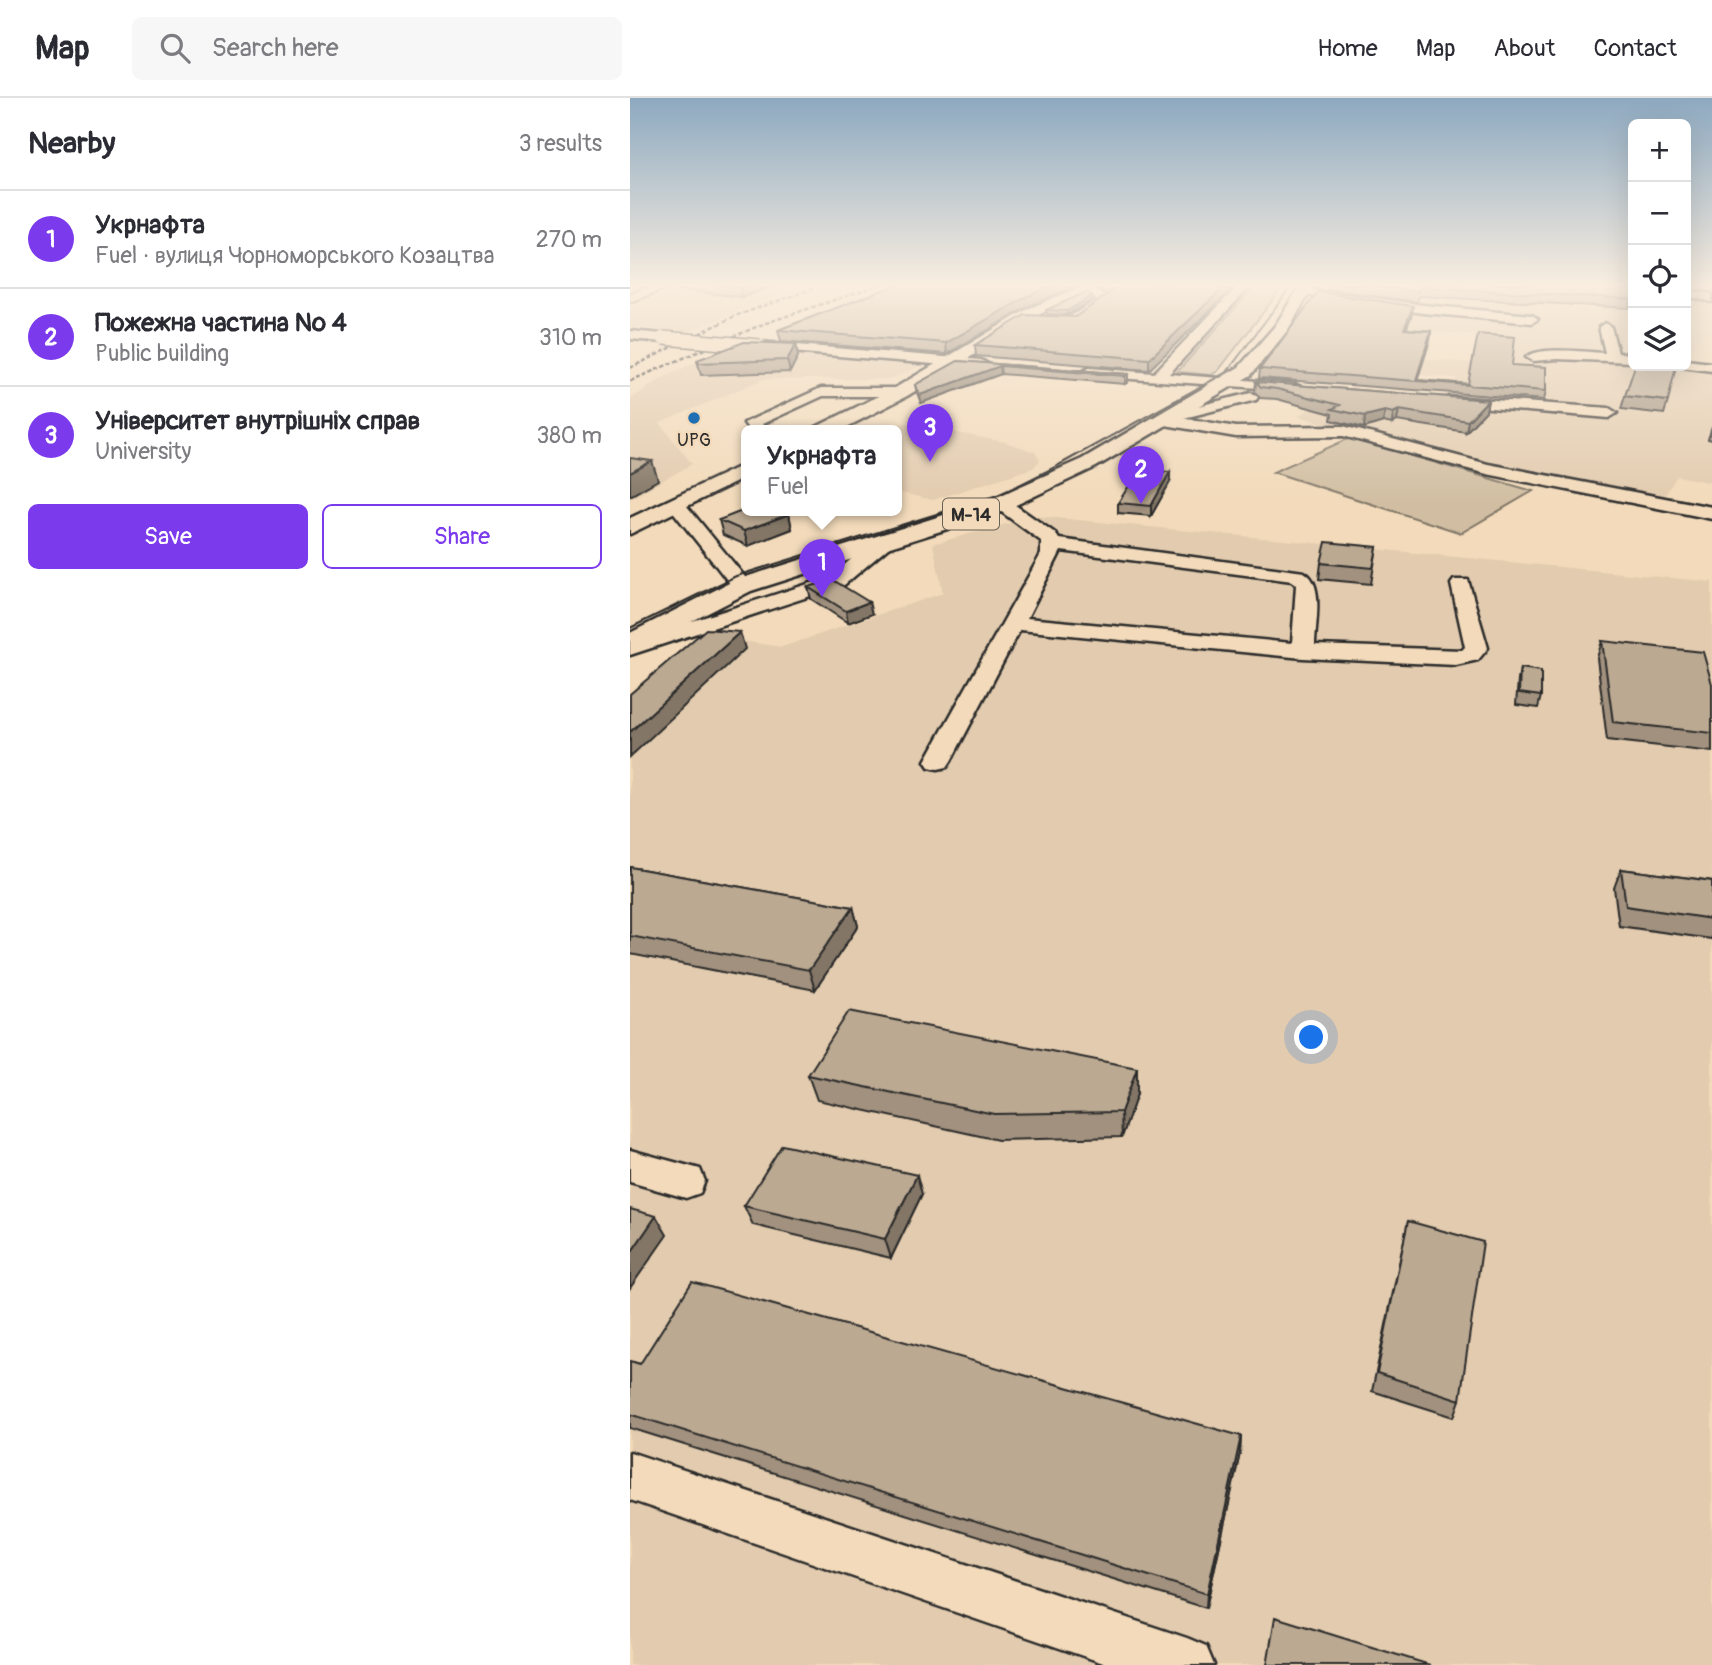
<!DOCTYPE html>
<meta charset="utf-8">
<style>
body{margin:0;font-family:Pangolin,sans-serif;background:#f7f7f7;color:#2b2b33}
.controls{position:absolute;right:21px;top:21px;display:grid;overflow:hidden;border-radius:10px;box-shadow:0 7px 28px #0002}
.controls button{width:63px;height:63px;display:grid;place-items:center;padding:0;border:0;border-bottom:2px solid #e1e1e2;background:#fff;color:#2b2b33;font:35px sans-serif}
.you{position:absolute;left:682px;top:940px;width:24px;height:24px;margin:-18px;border:5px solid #fff;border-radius:50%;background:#1a73e8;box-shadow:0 0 0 10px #1a73e833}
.badge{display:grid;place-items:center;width:46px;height:46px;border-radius:50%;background:#7c3aed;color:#fff;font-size:23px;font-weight:700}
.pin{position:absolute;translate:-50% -58px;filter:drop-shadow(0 2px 4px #0008)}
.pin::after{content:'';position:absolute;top:37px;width:24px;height:21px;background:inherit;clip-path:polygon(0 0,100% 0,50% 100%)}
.popup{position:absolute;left:111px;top:327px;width:161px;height:91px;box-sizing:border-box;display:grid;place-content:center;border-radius:10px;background:#fff;filter:drop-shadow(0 2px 5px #0005);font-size:23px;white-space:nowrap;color:#7c7c81}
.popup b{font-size:26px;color:#2b2b33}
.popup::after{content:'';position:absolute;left:50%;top:100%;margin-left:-14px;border:14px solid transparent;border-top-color:#fff}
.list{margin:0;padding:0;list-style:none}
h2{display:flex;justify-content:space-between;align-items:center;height:91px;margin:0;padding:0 28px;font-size:30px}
h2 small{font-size:23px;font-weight:400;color:#7c7c81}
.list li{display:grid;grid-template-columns:46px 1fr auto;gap:21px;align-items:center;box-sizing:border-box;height:98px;padding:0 28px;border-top:2px solid #e1e1e2}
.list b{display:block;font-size:26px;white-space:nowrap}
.list p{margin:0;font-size:23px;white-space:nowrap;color:#7c7c81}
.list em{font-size:23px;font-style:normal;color:#7c7c81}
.actions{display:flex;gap:14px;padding:21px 28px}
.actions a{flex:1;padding:16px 0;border:2px solid #7c3aed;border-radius:10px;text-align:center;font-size:24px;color:#7c3aed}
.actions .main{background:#7c3aed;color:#fff}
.icon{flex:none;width:38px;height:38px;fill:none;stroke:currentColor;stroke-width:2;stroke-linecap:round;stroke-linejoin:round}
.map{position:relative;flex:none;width:1082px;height:1567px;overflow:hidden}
header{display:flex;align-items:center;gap:42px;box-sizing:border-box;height:98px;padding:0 35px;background:#fff;border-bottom:2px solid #e1e1e2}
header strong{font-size:33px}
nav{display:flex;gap:38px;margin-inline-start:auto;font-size:24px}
.search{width:490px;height:63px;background:#f7f7f7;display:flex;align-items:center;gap:18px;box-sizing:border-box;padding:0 24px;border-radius:10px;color:#7c7c81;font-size:26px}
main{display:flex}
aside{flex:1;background:#fff}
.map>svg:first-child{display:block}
</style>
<header>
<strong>Map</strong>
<div class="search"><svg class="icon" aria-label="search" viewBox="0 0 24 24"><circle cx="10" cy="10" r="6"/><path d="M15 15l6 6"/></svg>Search here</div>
<nav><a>Home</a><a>Map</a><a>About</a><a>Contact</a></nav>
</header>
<main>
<aside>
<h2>Nearby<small>3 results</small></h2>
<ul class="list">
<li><span class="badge">1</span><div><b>Укрнафта</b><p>Fuel · вулиця Чорноморського Козацтва</p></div><em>270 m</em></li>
<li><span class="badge">2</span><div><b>Пожежна частина № 4</b><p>Public building</p></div><em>310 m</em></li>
<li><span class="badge">3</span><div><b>Університет внутрішніх справ</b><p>University</p></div><em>380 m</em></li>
</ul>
<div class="actions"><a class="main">Save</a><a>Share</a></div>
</aside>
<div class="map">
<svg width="1082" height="1567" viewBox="0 0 1082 1567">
<rect width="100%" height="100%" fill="#f2daba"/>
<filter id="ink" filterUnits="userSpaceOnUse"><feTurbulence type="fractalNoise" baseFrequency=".0143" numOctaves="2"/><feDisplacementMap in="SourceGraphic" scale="14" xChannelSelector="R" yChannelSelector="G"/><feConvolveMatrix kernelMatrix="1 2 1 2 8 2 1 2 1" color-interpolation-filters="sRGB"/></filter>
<g filter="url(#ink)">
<path fill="#e2cbae" d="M53,186H186L153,195L58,234L0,229V203Z
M693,186H1003V210L998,211L988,256L912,254L891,256L896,262L912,257L990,261L1003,263V268H1044L1082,272V385L1047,378L1031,403L799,354L668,318L701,297L820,301L826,280L753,274L771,259L880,268L883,239L778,232L773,244L654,235Z
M104,250L294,267L259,281H134L30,325L62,366L0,401V302L26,284L79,257Z
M274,325L375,344L405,354L410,362L403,370L303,402L267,394V333H258Z
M406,418L1082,484V1567H0V602L77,538L152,549L313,495L303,446Z"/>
<path fill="#d1bea2" stroke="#7e7466" stroke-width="2" d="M627,186H655L588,273L581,277L547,274Z
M720,340L903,393L831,435L643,374Z"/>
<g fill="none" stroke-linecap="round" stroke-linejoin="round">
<path stroke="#cab79d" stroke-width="13" stroke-dasharray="13 6" stroke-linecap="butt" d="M623,296L625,293"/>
<path stroke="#cab79d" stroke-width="17" stroke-dasharray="17 9" stroke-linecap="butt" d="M621,299L624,295"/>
<defs>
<path id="minor" d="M29,186H46L0,204V196Z
M610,186H622L539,276L665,286L672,290L670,293L459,278L452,274L459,270L524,275Z
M454,189H462L481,202L449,224H441V218L467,202L454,193Z
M674,191L793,207L902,217L908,221L902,225L793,215L670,196V192Z
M1056,192L1082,196V204L1056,198Z
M975,225L981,229L988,255L1003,256V264L927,261L903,263L896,259C910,248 956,254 975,255L969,229Z
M0,233L33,236L39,240L33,244L0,241Z
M130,244L351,262L358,266L351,270L125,251V245Z
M1056,262L1082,265V273L1051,269L1056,268Z
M191,290H271L278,294L271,298H193L132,326L137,333H120L114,325Z
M621,295L628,299L626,302L554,320L606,329L713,328L858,366L1082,409V421L857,376L713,338L606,339L535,327L527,322L536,316Z
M819,299L979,310L987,315L979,320L814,306L812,303Z
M46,401L52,402L119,484L122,488L119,492H105L37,406Z
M372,401L378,402L425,435L429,441L674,474C695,485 685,526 685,547L832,552L835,549L821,486L824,482H838L858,550L848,562L826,567L673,560L390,532L321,663L317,669L308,671L299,669L295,663L411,456V443L366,410L363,406L366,402ZM431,453L662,483L666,487L662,545L397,520Z
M257,435L267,441L264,445L214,487L0,557V543L200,479L250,437Z
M0,1052L70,1071L75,1083L70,1095L56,1100L0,1084Z
M0,1354L557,1540L576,1548L584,1567H479L0,1402Z"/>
<path id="major" d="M458,186H478L410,216L277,298L209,333H183L186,329L265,290L400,210Z
M671,186H685L657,233L621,277L466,369L371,414L121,493L31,539L10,553L0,555V535L103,483L355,404L452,361L609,269L645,228Z
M117,365V379L0,436V420Z"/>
</defs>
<use href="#minor" stroke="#2b2b2b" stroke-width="5"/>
<use href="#major" stroke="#2b2b2b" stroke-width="5"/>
<use href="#minor" fill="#f2daba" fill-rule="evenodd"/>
<use href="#major" fill="#f2daba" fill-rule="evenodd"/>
<path stroke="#2b2b2b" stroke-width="2" d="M0,530L106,478L371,396L427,368L597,274L663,186"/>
<path stroke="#2b2b2b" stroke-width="2.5" stroke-dasharray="4.5 2.5" stroke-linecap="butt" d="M0,270L105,218L196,186
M0,283L133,226L252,186"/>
<defs>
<path id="minor-bridge" d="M33,240L130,248"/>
</defs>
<use href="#minor-bridge" stroke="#2b2b2b" stroke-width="16" stroke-linecap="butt"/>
<use href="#minor-bridge" stroke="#f2daba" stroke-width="13"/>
</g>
<path fill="#a1917e" stroke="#2b2b2b" stroke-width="2" d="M40,186H151L112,199L42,191Z
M269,186H450L399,208L317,256L151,243L148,232Z
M470,186H600V193L519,272L346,258L345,247L445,219L477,197L470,192Z
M697,186H1003V202L999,210L789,198L787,204L697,191Z
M462,202L437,217L417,216L416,212Z
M782,216L776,231L801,233L800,242L787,282L838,286L882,267L916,293L914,302L629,280L630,271Z
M166,246L168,258L160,274L71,277L67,262Z
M328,263L498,276V284L495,286L371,276L291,305L287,295L285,287Z
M626,284L858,302L856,313L836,334L767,323L762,326L753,324L734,330L701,322L702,316L647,301L630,300L625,294Z
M995,298L1038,303L1034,316L991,311Z
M1082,329V342L1078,341Z
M540,384L521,418L488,415V405Z
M159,416L162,431L118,448L93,437L89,422Z
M747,449L741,486L689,481L691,465Z
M178,489L242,516L218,525L181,501Z
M972,543L1082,586V654L977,642L967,560Z
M890,570L911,598L908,610L886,607L888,582Z
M0,769L223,809L228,828L185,892L0,856Z
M991,771L1082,783V841L989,828L984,790Z
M178,977L507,996L492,1039L368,1042L187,1002Z
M292,1096L261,1160L123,1127L114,1108Z
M778,1123L830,1302L824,1319L742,1293Z
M0,1263L10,1266L611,1338L610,1355L576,1510L0,1330Z"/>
<path fill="#837666" stroke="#2b2b2b" stroke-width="2" d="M119,186H151L112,199L110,190Z
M426,186H450L399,208L317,256L316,245L398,198Z
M597,186H600V193L519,272V261Z
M1003,197V202L999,210L1001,201Z
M462,198V202L437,217V213Z
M783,208L782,216L773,240L774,231Z
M801,233L800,242L787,283H785Z
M166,246L168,258L160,274L157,262Z
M370,268L371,276L291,305L290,297Z
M498,276V284L495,286V278Z
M858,302L856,313L836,334L838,323Z
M769,312L767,323L762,326L763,315Z
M755,313L753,324L734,330L735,318Z
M22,363L28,382L0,398V375Z
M540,374V384L521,418V408Z
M159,416L162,431L118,448L114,433Z
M239,504L242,516L218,525L216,513Z
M110,534L115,551L0,659V634Z
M223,809L228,828L185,892L179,872Z
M507,970V996L492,1039L491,1014Z
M287,1077L292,1096L261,1160L255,1141Z
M26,1118L37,1137L0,1190V1156Z
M611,1338L610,1355L576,1510L577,1496Z"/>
<path fill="#bba992" stroke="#2b2b2b" stroke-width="2" d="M84,186H119L110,190Z
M269,186H426L398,198L316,245L148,232Z
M475,186H597L519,261L345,247L395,217L445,219L483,193Z
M728,186H1003V197L1001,201L790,189L788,194Z
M457,194L462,198L437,213L416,212Z
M688,194L783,208L774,231L801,233L786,282L838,286L848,236L885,239L882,267L916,269V293L630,271Z
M114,244L166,246L157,262L68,265L67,262Z
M328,263L498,276L495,278L370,268L290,297L285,287Z
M1005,268H1046L1038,303L995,298Z
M626,284L858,302L838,323L769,312L763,315L755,313L735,318L702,311L710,307L647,291L631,289Z
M0,360L22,363L0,375Z
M509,372L540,374L521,408L488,405Z
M117,411V413H158L159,416L114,433L89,422Z
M696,444L747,449L743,470L691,465Z
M203,482L239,504L216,513L178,489Z
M76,531L110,534L0,634V596Z
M972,543L1073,554L1082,586V635L983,624Z
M890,570L911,573V598L889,595Z
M0,769L223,809L179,872L0,838Z
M991,771L1082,783V821L996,808Z
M219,913L507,970L491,1014L364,1016L178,977Z
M152,1047L287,1077L255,1141L114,1108Z
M0,1111L26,1118L0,1156Z
M778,1123L853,1144L830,1302L747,1275Z
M62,1184L611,1338L577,1496L0,1316V1263L10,1266Z
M645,1519L800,1567H637Z"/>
</g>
<linearGradient id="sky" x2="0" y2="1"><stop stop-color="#8da9c0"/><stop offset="0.46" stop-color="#f9eee0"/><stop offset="1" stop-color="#f9eee0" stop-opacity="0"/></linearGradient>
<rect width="1082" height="406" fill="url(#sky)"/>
<circle fill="#1f6fb2" stroke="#f2daba" stroke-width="2.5" cx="64" cy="320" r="7"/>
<g text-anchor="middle" stroke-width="5" stroke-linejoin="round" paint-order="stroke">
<g font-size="18" fill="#2b2b2b" stroke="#f2daba">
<text x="64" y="348">UPG</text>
</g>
<rect fill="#f2daba" stroke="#676056" stroke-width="2" x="313" y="400.5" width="56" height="31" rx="5"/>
<g font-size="19" font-weight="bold" fill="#2b2b2b">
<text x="341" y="423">М-14</text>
</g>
</g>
</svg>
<div class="controls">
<button>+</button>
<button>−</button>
<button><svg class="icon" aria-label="locate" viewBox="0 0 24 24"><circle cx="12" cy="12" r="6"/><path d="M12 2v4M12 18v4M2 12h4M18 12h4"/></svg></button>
<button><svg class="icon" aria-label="layers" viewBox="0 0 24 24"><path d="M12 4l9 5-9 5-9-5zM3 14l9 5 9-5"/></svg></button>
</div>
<div class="you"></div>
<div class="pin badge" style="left:192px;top:499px">1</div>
<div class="popup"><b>Укрнафта</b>Fuel</div>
<div class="pin badge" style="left:511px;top:406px">2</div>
<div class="pin badge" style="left:300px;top:364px">3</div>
</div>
</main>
